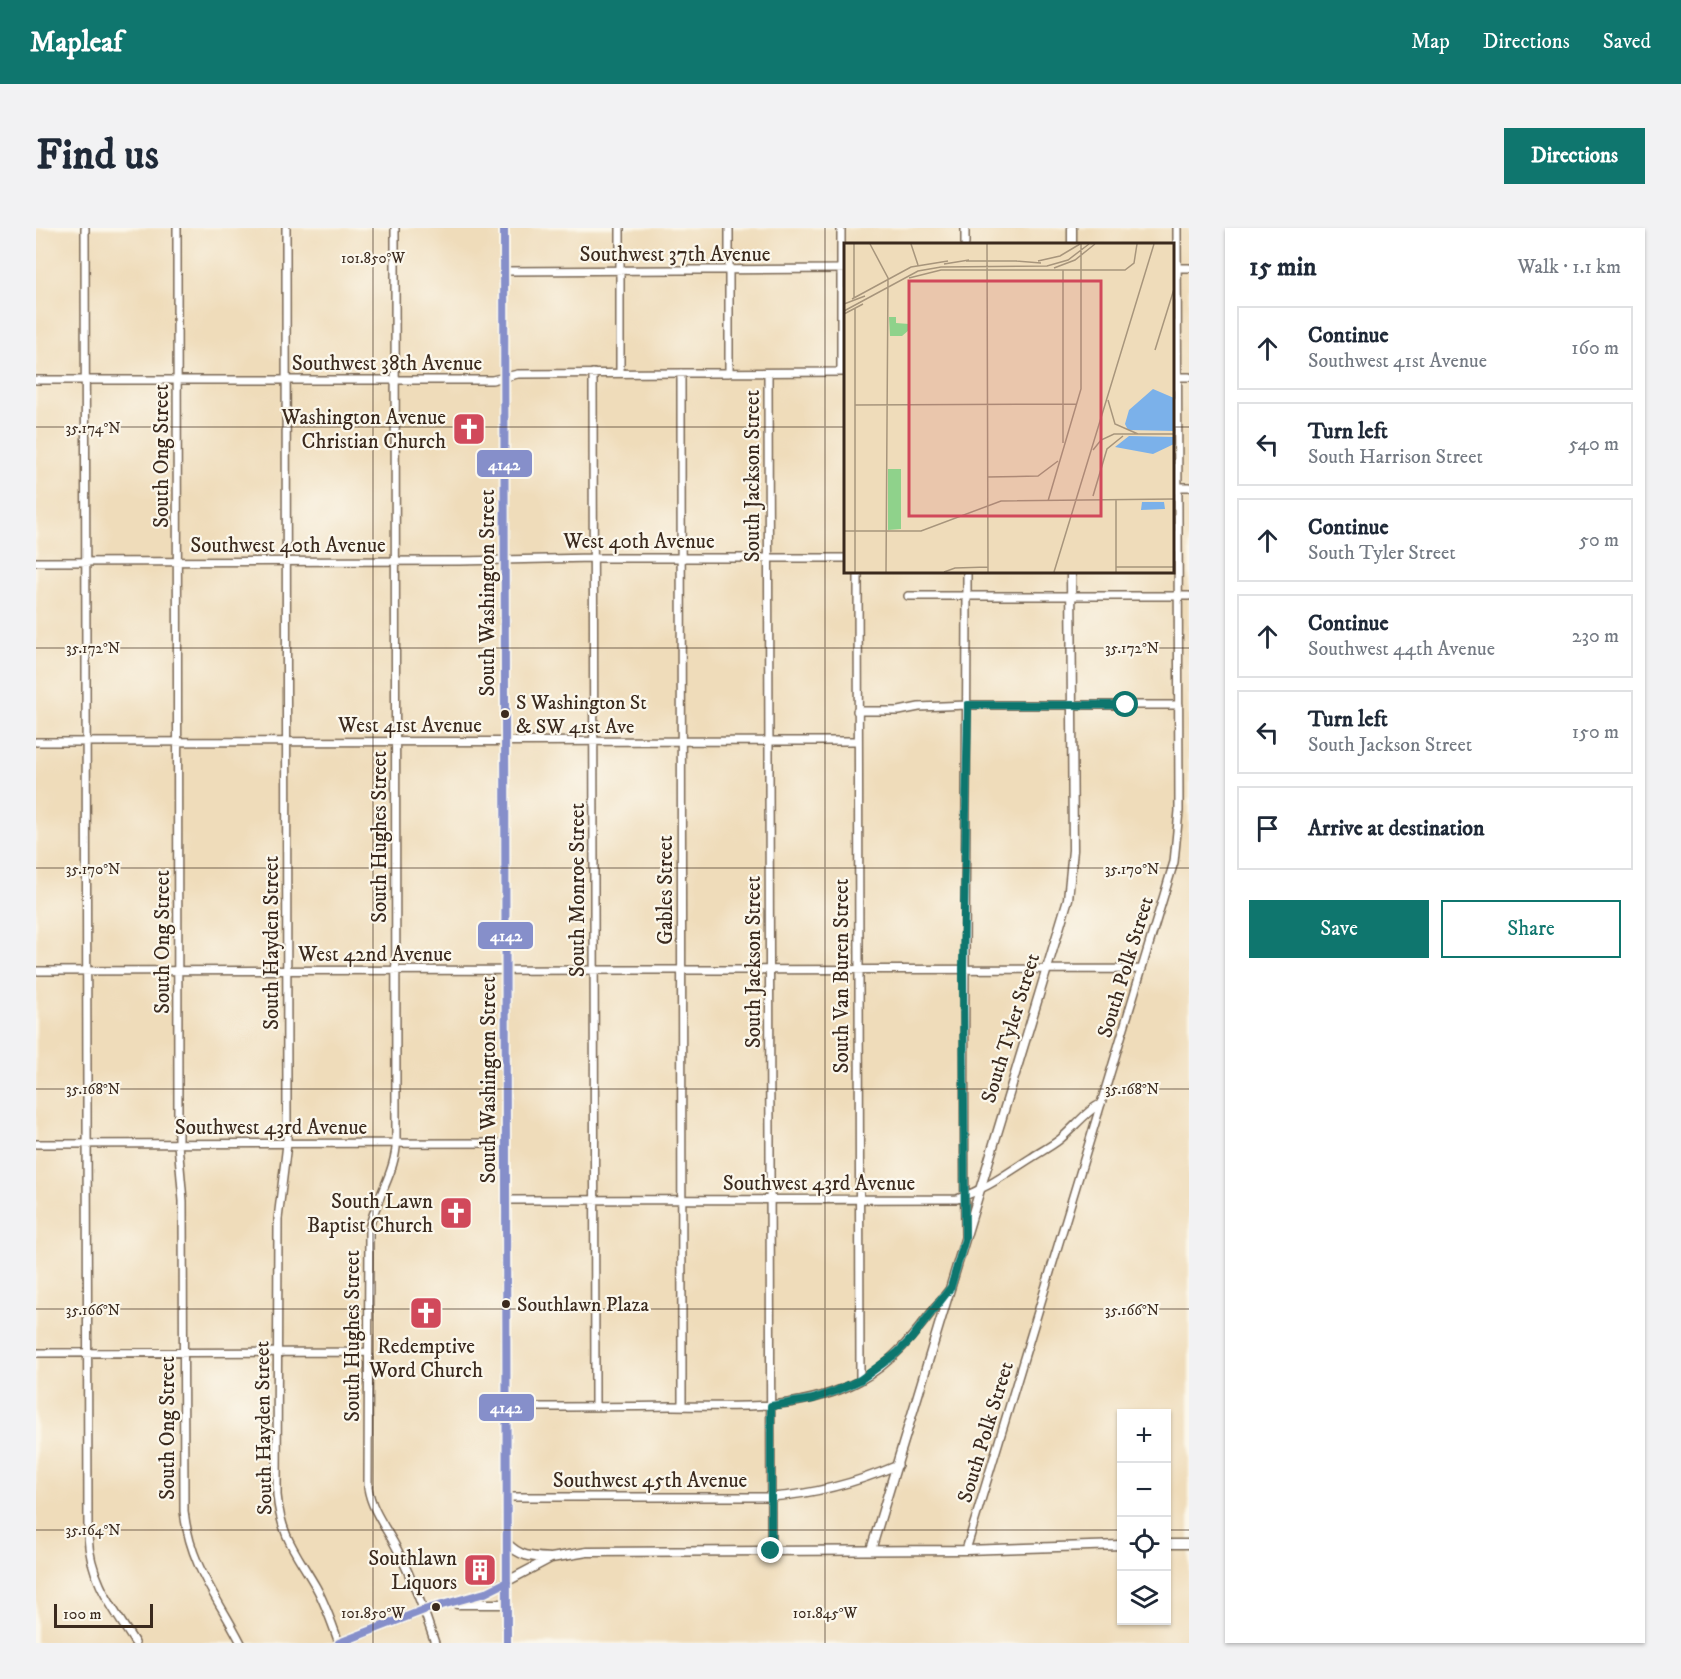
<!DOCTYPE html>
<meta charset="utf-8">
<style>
body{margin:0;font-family:"IM FELL DW Pica",serif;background:#f2f2f3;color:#1f2937}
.controls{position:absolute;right:18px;bottom:18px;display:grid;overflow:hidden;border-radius:0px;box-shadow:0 2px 4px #0004}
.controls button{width:54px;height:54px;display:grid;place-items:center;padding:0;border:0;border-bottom:2px solid #e0e1e3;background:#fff;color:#1f2937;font:30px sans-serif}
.scale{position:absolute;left:18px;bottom:15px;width:99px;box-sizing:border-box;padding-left:6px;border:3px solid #3b2a1e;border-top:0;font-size:16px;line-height:21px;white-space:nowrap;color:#3b2a1e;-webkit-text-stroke:4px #fbf7ec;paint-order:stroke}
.stop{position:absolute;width:18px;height:18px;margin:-14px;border:4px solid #0f766e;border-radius:50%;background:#fff}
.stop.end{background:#0f766e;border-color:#fff;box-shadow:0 2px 6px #0008}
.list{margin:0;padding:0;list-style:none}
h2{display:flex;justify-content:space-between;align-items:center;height:78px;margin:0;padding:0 24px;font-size:26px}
h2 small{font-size:20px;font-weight:400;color:#747a83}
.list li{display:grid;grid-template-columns:39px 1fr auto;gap:18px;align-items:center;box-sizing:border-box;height:84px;margin:0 12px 12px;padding:0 12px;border:2px solid #e0e1e3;border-radius:0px}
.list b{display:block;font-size:22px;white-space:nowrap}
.list p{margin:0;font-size:20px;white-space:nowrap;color:#747a83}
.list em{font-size:20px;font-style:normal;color:#747a83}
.actions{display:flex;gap:12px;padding:18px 24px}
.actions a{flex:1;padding:14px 0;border:2px solid #0f766e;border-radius:0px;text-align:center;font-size:21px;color:#0f766e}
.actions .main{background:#0f766e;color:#fff}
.icon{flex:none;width:33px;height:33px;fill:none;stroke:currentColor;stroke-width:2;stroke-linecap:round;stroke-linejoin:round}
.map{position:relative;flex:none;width:1153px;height:1415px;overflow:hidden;border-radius:0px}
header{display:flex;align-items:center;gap:36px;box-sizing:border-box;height:84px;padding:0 30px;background:#0f766e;color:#fff}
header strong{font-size:28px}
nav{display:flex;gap:33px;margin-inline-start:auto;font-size:21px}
.intro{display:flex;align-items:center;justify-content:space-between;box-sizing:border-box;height:144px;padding:0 36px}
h1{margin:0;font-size:42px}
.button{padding:15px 27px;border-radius:0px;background:#0f766e;color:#fff;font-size:21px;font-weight:700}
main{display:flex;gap:36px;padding:0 36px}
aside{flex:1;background:#fff;border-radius:0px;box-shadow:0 2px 4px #0004}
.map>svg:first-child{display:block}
</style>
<header>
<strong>Mapleaf</strong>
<nav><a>Map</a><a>Directions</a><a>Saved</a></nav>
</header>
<div class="intro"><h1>Find us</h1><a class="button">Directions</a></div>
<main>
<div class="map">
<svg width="1153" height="1415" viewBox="0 0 1153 1415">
<rect width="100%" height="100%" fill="#fbf7ec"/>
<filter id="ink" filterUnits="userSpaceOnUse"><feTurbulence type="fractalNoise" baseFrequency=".0167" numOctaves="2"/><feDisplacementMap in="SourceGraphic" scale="12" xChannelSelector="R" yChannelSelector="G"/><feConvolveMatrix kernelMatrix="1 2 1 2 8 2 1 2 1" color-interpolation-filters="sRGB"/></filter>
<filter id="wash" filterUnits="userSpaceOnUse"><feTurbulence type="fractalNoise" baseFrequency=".008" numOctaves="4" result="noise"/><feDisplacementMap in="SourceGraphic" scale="24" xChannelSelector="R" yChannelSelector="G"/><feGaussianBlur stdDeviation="1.35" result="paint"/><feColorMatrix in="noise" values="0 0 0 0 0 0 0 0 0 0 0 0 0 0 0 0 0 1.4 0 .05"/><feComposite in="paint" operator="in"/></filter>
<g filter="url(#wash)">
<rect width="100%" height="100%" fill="#efdcba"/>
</g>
<g filter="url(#ink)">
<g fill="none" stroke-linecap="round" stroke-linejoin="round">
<defs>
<path id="minor" d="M49,0L52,1308C54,1352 77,1380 99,1415
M141,0L142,916L147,973L148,1283C154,1338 181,1368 205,1415
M250,0L251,916L242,991L241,1267C245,1309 260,1324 280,1359C290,1377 296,1396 303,1415
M359,0L360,920C357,948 339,973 333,1001L332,1260C336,1284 352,1302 362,1323C377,1353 389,1384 399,1415
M584,0V145
M693,0V145
M805,0V144
M929,0V16
M1136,40H1153
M468,43L810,41
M557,145L559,1179
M645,145L646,1178
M732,145L735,1323
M1136,149H1153
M0,152H456L482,146L810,144
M1136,259H1153
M0,334L424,333L557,330H810
M822,344L824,1152
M872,368H1153
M821,483H863L883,479L931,477H1143
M0,514L821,513
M0,743L1106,741
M0,916L470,915
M470,972L921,971C952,960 968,947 995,930C1004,924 1014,919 1023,912C1034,904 1054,879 1065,876
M929,1007C927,786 931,565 931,344
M0,1125L332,1124
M471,1179C526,1179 580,1179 635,1178C699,1178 764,1184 823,1153C861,1133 886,1096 912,1063
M471,1269H735C780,1266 820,1255 862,1237
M930,1322L1138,634L1143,583L1141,0"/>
<path id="major" d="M468,0L471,1415
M1036,0V16
M471,1315C484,1329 496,1329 514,1330
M1130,1316H1153
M835,1322L1032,671L1037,622L1035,344
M421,1376H471
M303,1415L388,1382L449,1365L515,1330L551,1324L930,1322L1086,1317"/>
</defs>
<use href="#minor" stroke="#7a6855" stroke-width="10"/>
<use href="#major" stroke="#7a6855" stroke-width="11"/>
<use href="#minor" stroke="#fff" stroke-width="7"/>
<use href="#major" stroke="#fff" stroke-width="8"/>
<defs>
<path id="bus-1" d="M468,0L471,1415
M303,1415L388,1382L449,1365L471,1354"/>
</defs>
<use href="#bus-1" stroke="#fbf7ec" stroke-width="12"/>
<use href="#bus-1" stroke="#868fca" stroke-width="8"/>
</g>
</g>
<g fill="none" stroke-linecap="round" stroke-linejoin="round" filter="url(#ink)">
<path stroke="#0f766e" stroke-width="8" d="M735,1323V1178L777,1171L800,1163L824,1152L861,1125L875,1111L915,1059L929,1011L927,741L932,477H1090"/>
</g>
<path fill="none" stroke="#3b2a1e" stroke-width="1.5" stroke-opacity="0.45" d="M337,0V1415M789,0V1415M0,199H810M1136,199H1153M0,420H1153M0,640H1153M0,861H1153M0,1081H1153M0,1302H1086M1130,1302H1153"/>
<defs>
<symbol id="church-square" viewBox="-11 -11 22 22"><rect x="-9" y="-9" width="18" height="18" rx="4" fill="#d1495b" stroke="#fbf7ec"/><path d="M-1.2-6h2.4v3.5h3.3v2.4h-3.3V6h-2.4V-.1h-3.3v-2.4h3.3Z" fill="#fff"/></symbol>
<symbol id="building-square" viewBox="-11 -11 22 22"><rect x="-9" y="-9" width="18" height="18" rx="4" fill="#d1495b" stroke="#fbf7ec"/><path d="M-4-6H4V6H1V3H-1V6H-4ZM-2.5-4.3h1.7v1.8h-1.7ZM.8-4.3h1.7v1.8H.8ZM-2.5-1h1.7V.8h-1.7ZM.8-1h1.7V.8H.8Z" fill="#fff"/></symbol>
</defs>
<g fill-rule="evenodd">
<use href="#church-square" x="414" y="182" width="38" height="38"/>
<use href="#church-square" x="401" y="966" width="38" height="38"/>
<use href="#church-square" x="371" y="1066" width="38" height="38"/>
<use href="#building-square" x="425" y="1323" width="38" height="38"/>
</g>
<g fill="#3b2a1e" stroke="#fbf7ec" stroke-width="2">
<circle cx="469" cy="486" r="5"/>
<circle cx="470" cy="1076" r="5"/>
<circle cx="400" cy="1379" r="5"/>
</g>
<g text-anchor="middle" stroke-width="4.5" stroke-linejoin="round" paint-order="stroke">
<g font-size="20" fill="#3b2a1e" stroke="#fbf7ec" text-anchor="start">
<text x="480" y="481">S Washington St<tspan x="480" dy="24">&amp; SW 41st Ave</tspan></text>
<text x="481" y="1083">Southlawn Plaza</text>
</g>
<g font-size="21" fill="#3b2a1e" stroke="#fbf7ec">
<text x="639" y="33">Southwest 37th Avenue</text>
<text x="351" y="142">Southwest 38th Avenue</text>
<text transform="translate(125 228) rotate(-90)" y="7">South Ong Street</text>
<text transform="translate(716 248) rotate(-90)" y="7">South Jackson Street</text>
<text x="603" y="320">West 40th Avenue</text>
<text x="252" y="324">Southwest 40th Avenue</text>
<text transform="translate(451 365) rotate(-90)" y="7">South Washington Street</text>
<text x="374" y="504">West 41st Avenue</text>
<text transform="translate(343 609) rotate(-90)" y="7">South Hughes Street</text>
<text transform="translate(541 662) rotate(-90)" y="7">South Monroe Street</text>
<text transform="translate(629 662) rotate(-90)" y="7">Gables Street</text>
<text transform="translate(126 714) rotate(-90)" y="7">South Ong Street</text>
<text transform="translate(235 715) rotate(-90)" y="7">South Hayden Street</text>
<text x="339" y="733">West 42nd Avenue</text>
<text transform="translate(717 734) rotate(-90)" y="7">South Jackson Street</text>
<text transform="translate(1089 739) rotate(-73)" y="7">South Polk Street</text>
<text transform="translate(805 748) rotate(-90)" y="7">South Van Buren Street</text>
<text transform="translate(974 800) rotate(-73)" y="7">South Tyler Street</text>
<text transform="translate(452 852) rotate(-90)" y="7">South Washington Street</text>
<text x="235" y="906">Southwest 43rd Avenue</text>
<text x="783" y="962">Southwest 43rd Avenue</text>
<text transform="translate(316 1108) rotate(-90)" y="7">South Hughes Street</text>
<text transform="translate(131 1200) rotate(-90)" y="7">South Ong Street</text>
<text transform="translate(227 1200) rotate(-91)" y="7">South Hayden Street</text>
<text transform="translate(949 1204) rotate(-73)" y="7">South Polk Street</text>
<text x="614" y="1259">Southwest 45th Avenue</text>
</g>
<g font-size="21" fill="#3b2a1e" stroke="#fbf7ec" text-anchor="end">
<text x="410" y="196">Washington Avenue<tspan x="410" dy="24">Christian Church</tspan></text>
<text x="397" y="980">South Lawn<tspan x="397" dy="24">Baptist Church</tspan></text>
<text x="390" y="1125" text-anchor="middle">Redemptive<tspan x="390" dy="24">Word Church</tspan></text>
<text x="421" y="1337">Southlawn<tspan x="421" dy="24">Liquors</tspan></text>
</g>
</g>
<g transform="translate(808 15)">
<rect width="330" height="330" fill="#efdcba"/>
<path d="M45,74H52V80L65,81V87L58,93H46ZM44,226H57V286L44,287Z" fill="#8fd28b"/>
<path d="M309,146L330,155V188L284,187L281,181L285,167ZM285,193L330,194V201L309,211L271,204ZM298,259H320L321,266L297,267Z" fill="#7bb1ea"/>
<path fill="none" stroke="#a7957c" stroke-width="1.5" d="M10,1V55M26,1L44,35L42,329M67,1L74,22M143,1L144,329M122,18H173M172,18L197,20M194,18L216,13L236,1M100,21L125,17M210,25L231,17L251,1M65,35L97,27H281L290,20L293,1M8,56L67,24L104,18M0,61L21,53M11,65V329M0,68L74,28L97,24L203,23L224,17L245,1M0,71L19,61M311,107L330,46M264,157L271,181L294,191M11,162L233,161M219,200V27M249,207L257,197L270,191H330M143,234L194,233L214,218M249,253L263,206L279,193M204,258L237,146V1M0,288H77L157,258L330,256M272,324H330M100,329L111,325L144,324M210,329L310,1M272,329V257"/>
<path fill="#d1495b" fill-opacity="0.15" stroke="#d1495b" stroke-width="3" d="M65,38H257V273H65Z"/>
<rect width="330" height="330" fill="none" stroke="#3b2a1e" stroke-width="3"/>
</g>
<g font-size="15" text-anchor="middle" fill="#3b2a1e" stroke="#fbf7ec" stroke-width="4.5" stroke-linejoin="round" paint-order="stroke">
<text x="337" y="35">101.850°W</text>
<text x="57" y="205">35.174°N</text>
<text x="57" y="425">35.172°N</text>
<text x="1096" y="425">35.172°N</text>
<text x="57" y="646">35.170°N</text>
<text x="1096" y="646">35.170°N</text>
<text x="57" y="866">35.168°N</text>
<text x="1096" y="866">35.168°N</text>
<text x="57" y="1087">35.166°N</text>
<text x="1096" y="1087">35.166°N</text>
<text x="57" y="1307">35.164°N</text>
<text x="337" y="1390">101.850°W</text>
<text x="789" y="1390">101.845°W</text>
</g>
<g stroke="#fbf7ec" stroke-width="2">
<rect x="440" y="221" width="57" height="29" rx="6" fill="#868fca"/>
<rect x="441" y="693" width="57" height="29" rx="6" fill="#868fca"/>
<rect x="442" y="1165" width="57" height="29" rx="6" fill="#868fca"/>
</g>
<g font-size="16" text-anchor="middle" font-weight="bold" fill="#fff">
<text x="468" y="242">4142</text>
<text x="470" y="713">4142</text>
<text x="470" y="1185">4142</text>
</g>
</svg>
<div class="controls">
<button>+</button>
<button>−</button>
<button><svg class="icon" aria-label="locate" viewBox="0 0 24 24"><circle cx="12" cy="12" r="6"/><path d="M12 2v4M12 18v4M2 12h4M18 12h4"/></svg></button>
<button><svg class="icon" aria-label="layers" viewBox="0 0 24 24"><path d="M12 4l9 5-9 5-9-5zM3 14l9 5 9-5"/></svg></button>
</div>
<div class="scale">100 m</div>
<div class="stop" style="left:1090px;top:477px"></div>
<div class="stop end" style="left:735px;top:1323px"></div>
</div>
<aside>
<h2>15 min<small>Walk · 1.1 km</small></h2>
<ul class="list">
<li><svg class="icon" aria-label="ahead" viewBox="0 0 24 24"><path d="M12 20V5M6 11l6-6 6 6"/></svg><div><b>Continue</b><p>Southwest 41st Avenue</p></div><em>160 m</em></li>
<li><svg class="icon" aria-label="left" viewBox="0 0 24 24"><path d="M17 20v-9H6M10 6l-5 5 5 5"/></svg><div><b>Turn left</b><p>South Harrison Street</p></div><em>540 m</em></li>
<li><svg class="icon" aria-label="ahead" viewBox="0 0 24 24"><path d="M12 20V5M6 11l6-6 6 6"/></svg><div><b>Continue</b><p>South Tyler Street</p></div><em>50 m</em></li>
<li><svg class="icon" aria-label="ahead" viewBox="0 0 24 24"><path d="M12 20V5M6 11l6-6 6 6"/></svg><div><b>Continue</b><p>Southwest 44th Avenue</p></div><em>230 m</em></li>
<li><svg class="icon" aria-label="left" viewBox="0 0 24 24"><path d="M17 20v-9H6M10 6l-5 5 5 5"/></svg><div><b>Turn left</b><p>South Jackson Street</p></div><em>150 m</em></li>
<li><svg class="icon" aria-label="arrive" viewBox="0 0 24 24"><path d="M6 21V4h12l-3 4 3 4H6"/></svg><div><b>Arrive at destination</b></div></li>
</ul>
<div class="actions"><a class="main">Save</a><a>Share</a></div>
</aside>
</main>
